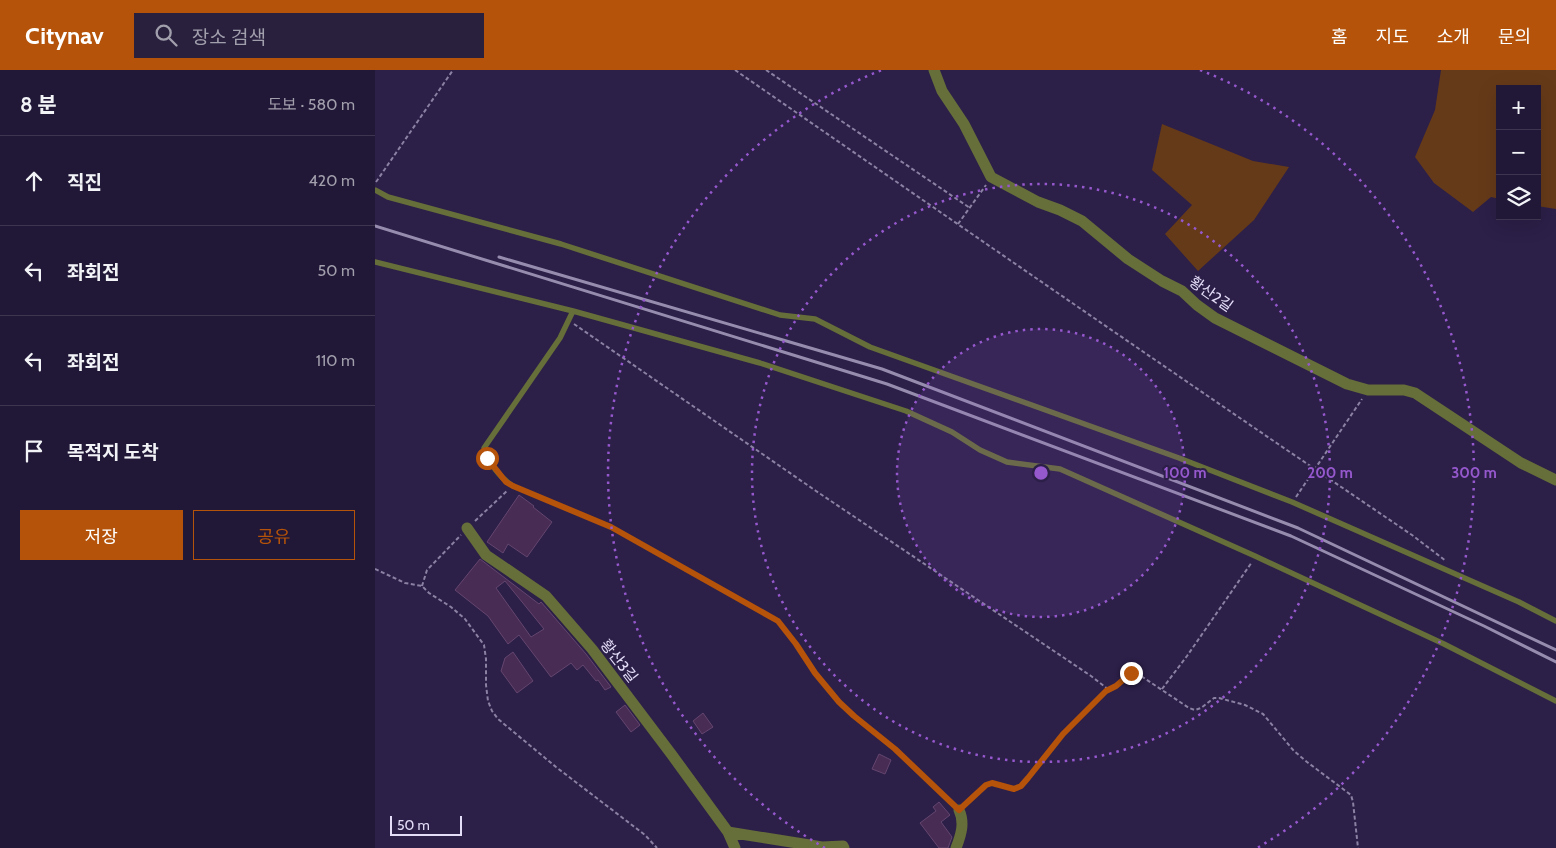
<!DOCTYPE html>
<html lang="ko">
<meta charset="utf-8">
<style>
body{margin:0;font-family:Cabin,"Noto Sans KR",sans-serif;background:#29203e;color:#f1f3f6}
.controls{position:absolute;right:15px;top:15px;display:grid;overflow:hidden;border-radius:0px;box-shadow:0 5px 20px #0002}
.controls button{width:45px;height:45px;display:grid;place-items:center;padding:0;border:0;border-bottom:1px solid #3e3651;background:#211736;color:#f1f3f6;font:25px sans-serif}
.scale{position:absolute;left:15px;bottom:12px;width:72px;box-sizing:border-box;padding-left:5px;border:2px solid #e3ddf8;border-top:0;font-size:14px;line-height:18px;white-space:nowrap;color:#e3ddf8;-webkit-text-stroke:4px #2c1f48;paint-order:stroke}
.stop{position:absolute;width:15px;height:15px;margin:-11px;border:4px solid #b45309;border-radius:50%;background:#fff}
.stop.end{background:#b45309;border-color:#fff;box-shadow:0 1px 5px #0008}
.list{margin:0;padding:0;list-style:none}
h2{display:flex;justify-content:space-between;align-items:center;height:65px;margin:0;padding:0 20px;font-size:21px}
h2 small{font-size:16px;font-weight:400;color:#a29fad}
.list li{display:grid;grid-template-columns:32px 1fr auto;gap:15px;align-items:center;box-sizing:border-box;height:90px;padding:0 20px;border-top:1px solid #3e3651}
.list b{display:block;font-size:19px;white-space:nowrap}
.list em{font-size:16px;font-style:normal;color:#a29fad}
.actions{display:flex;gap:10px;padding:15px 20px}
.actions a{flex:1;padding:11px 0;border:1px solid #b45309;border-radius:0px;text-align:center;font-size:18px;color:#b45309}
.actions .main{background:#b45309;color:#fff}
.icon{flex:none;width:28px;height:28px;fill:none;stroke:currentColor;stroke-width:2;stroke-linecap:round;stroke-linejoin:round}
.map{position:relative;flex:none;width:1181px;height:778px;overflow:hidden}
header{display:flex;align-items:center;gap:30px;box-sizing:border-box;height:70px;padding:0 25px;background:#b45309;color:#fff}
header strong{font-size:24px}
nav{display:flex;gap:28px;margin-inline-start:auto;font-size:18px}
.search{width:350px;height:45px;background:#29203e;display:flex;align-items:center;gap:12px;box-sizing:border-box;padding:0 18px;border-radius:0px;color:#a29fad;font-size:19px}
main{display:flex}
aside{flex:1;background:#211736}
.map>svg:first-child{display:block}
</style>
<header>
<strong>Citynav</strong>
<div class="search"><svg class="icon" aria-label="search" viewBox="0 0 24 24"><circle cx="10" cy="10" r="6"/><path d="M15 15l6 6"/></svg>장소 검색</div>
<nav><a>홈</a><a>지도</a><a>소개</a><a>문의</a></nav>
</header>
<main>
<aside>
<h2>8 분<small>도보 · 580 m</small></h2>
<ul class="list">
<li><svg class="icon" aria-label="ahead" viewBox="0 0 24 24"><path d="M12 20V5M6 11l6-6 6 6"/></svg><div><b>직진</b></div><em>420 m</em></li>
<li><svg class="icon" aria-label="left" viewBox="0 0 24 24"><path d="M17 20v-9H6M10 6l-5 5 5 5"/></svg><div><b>좌회전</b></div><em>50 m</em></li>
<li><svg class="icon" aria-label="left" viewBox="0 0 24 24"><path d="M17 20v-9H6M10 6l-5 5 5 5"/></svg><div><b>좌회전</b></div><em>110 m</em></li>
<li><svg class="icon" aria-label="arrive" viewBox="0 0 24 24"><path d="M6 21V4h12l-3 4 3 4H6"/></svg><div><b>목적지 도착</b></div></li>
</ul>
<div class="actions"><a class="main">저장</a><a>공유</a></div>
</aside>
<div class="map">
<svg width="1181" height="778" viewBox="0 0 1181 778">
<rect width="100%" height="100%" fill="#2c1f48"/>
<path fill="#653a19" d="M1066,0H1181V139L1162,136V19H1125V129L1116,127L1098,142L1059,113L1040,87L1060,40Z
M787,54L878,91L914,97L879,150L823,201L790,164L817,135L777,100Z"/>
<path fill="#492c54" stroke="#64466f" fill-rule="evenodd" d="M144,425L159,436L158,437L177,452L152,487L133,474L128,483L112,472Z
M105,489L164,534L166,532L211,584L236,617L230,620L223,610L221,611L208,595L202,600L196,593L176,607L144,565L133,574L113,546L80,520ZM130,511L169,559L156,567L121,518Z
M138,582L158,611L142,623L126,601L130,588Z
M250,635L265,655L256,662L241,642Z
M328,643L338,657L327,664L318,651Z
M504,684L516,690L510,704L497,699Z
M564,732L575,745L566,752L577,767L573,778H564L545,753L561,741L558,737Z"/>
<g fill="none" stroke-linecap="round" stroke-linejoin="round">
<path stroke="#8a81a3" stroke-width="2" stroke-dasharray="4 2.5" stroke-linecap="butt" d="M360,0C585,156 811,312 1037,465L1071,491
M391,0L595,138
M1,112L78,0
M583,154L611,115
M199,254L441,421L716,606L734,620
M146,419L236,457L403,551L421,574L439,603L464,632L479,646L520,679L577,733
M921,427L987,329
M100,451L133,420
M0,499L30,513L47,516L54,523L76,537L90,549L109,575L111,589V615L113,631L117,641L123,649L181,697L270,765L282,778
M47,516L52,500L86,465
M787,619L812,586L877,492
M591,734L611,715L617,713L639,719L646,716L653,708L689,664L731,621L741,615L756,603L763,604L814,638L820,640L826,638L839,628H844L870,635L888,644L919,681L932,692L976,725L978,732L983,778"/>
<path stroke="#666e39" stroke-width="5.5" d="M0,120L13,127L186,174L405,245L440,249L495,277L804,388L917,432L1144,532L1181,551
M0,192L198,241
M138,416C125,408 113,392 109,378L185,268L198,241L385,293L531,341L577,362L605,380L632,392L685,399L880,486L1069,574L1181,631"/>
<path stroke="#666e39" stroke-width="11" d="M559,0L567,21L589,54L616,107L663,132L685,140L707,151L753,189L787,211L807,221L822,235L840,248L972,314L993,320H1029L1040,323L1146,393L1181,410
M92,458L111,485L171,526L217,579L297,685L353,762L360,778
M353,762L447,777L468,776L469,778
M581,778C586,765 590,753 584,740"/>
<path stroke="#968dae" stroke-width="3" d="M0,156L512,314L916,466L1109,556L1181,592
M124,187L507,299L923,458L1181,580"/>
</g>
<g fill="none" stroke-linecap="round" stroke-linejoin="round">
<path stroke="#b45309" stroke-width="6" d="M112,388L131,412L138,416L236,457L403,551L421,574L440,603L464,632L479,646L520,679L584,740L611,715L617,713L639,719L646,716L653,708L688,664L731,621L741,616L756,603"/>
</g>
<circle cx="666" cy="403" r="144" fill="#9558cd" fill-opacity=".12"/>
<g fill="none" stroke="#9558cd" stroke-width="2.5" stroke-dasharray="2.5 5">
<circle cx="666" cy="403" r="144"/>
<circle cx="666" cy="403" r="289"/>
<path d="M450 778A433 433 0 0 1 507 0M825 0A433 433 0 0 1 882 778"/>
</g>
<g text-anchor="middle" stroke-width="4" stroke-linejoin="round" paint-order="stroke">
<g font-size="15" fill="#e3ddf8" stroke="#2c1f48">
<text transform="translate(836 224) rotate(35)" y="5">황산2길</text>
<text transform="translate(244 591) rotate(52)" y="5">황산3길</text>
</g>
</g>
<circle cx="666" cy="403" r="8" fill="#9558cd" stroke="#2c1f48" stroke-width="2.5"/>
<g font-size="15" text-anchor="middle" font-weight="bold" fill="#9558cd" stroke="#2c1f48" stroke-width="4" stroke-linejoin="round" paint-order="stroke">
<text x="810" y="408">100 m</text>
<text x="955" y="408">200 m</text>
<text x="1099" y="408">300 m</text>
</g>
</svg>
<div class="controls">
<button>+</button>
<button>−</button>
<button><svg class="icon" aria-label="layers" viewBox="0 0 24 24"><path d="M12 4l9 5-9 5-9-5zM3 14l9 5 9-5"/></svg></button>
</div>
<div class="scale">50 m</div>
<div class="stop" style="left:112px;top:388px"></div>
<div class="stop end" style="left:756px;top:603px"></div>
</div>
</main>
